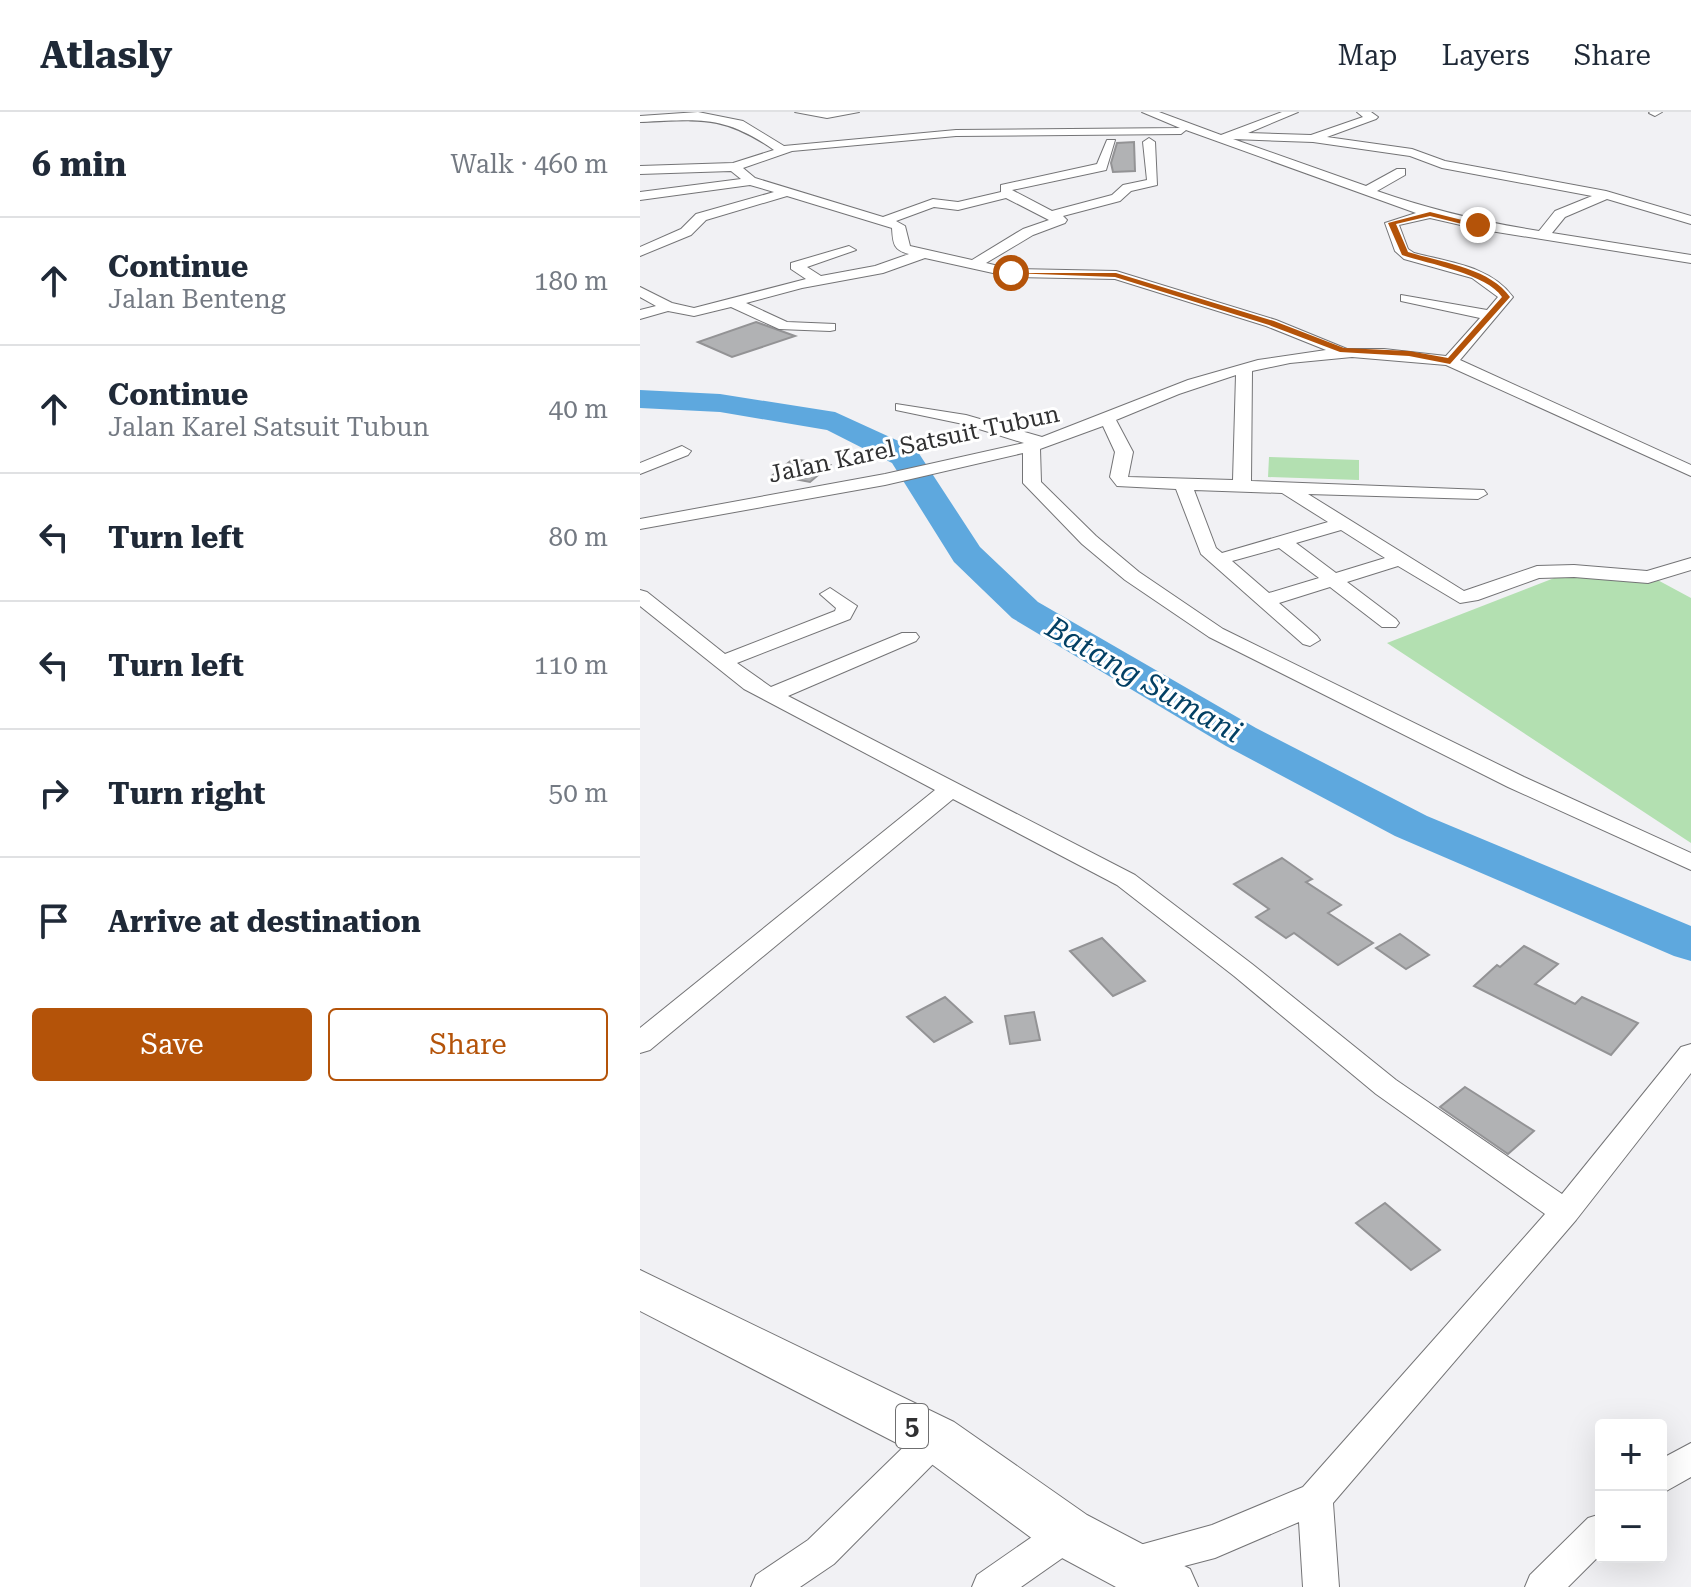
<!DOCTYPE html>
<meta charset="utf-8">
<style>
body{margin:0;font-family:"Roboto Serif",serif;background:#f2f2f3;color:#1f2937}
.controls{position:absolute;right:24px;bottom:24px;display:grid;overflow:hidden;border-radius:8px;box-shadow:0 8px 32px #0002}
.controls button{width:72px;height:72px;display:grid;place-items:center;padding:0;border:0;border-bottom:2px solid #e0e1e3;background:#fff;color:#1f2937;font:40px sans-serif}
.stop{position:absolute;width:24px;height:24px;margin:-18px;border:6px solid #b45309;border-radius:50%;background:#fff}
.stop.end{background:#b45309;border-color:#fff;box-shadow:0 2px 8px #0008}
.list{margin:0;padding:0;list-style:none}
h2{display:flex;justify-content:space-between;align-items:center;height:104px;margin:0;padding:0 32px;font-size:34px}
h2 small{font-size:26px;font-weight:400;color:#747a83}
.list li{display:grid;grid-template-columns:52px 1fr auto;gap:24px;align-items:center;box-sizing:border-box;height:128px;padding:0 32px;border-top:2px solid #e0e1e3}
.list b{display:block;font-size:30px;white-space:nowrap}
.list p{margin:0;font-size:26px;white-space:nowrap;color:#747a83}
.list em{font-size:26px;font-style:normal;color:#747a83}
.actions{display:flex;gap:16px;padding:24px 32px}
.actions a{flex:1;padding:18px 0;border:2px solid #b45309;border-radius:8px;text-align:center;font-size:28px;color:#b45309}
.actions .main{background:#b45309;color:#fff}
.icon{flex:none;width:44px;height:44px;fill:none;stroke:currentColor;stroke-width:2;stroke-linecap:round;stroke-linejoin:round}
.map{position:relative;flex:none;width:1051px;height:1475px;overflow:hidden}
header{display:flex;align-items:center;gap:48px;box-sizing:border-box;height:112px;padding:0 40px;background:#fff;border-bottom:2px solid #e0e1e3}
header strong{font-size:38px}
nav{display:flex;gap:44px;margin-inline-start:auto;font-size:28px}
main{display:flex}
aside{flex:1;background:#fff}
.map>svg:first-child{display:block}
</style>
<header>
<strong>Atlasly</strong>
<nav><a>Map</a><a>Layers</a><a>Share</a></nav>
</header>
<main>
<aside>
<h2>6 min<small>Walk · 460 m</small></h2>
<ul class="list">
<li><svg class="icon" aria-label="ahead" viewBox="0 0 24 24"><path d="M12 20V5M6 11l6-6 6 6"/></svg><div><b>Continue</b><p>Jalan Benteng</p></div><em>180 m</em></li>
<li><svg class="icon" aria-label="ahead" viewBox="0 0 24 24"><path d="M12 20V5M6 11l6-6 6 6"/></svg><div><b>Continue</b><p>Jalan Karel Satsuit Tubun</p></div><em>40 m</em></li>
<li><svg class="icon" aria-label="left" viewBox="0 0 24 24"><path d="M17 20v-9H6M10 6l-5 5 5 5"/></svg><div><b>Turn left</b></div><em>80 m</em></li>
<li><svg class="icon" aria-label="left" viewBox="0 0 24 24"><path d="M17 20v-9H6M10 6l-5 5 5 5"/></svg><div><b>Turn left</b></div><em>110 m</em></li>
<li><svg class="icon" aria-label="right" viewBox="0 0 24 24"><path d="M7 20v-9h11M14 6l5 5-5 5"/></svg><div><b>Turn right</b></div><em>50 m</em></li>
<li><svg class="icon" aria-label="arrive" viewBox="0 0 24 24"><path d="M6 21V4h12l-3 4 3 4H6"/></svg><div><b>Arrive at destination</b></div></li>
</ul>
<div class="actions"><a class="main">Save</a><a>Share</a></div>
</aside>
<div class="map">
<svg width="1051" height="1475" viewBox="0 0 1051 1475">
<rect width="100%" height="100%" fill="#f1f1f4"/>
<path fill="#b3e0b1" d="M629,345L719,348V368L628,365Z
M922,463L1012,465L1051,486V731L747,531Z"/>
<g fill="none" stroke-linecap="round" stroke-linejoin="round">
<path fill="#5ea8de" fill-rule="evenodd" d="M0,278L80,282L195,300L276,337L340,435L398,490L616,616L787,704L1051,814V849L1034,844L755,724L586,634L372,506L314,450L252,351L187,318L80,300L0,296Z"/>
</g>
<path fill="#b1b2b4" stroke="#939395" stroke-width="2" d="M494,30L495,59L473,60L471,51L477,31Z
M116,210L155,224L92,245L58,230Z
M153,347L190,353L170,370L133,363Z
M642,746L672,767L666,770L701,793L688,801L733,831L698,853L654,821L646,826L616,805L629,797L594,772Z
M760,822L789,843L766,857L736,836Z
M462,826L505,869L473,884L430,839Z
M884,834L918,852L895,872L935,892L942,885L998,911L971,943L834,874L857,853L860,855Z
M305,885L332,910L294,930L267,905Z
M394,900L400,928L370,932L365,904Z
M825,975L894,1019L868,1042L800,995Z
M745,1091L800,1138L771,1158L716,1111Z"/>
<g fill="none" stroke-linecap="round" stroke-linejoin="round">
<defs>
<path id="minor" d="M58,0L103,9L144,34L316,18L540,16L502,0H519L581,23L642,0H658L608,21L671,23L723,5L717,0H731L738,5L736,7L687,25L772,37L805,49L966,79L1051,104V112L967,87L925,105L912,121L1051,143V151L838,117L790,106L759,113L768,137L774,141C808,150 851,154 873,185L820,248L1051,353V364L806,253L712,245L650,251L612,259L611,369L844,378L847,382L838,387L668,382L824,479L897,454L934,453L1007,459L1051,446V458L1008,471L934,465L899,466L838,488L820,491L758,454L707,470L756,507L759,511L756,515H742L690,475L639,491L677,524L680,528L670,534L663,532L561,442L536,377L477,374L470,365L475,340L463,314L400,337L401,370L456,424L499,460L583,517L884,665L1051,741V758L868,675L569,525L485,468L442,432L383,371V341L245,373L0,417V407L245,362L384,331L323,312L256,298V292L326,303L402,325L548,268L618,248L686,238L626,214L475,167L371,165L285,146L243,161L162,176L106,191L147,210L195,212V218L190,219L139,217L91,195L54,204L28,199L0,207V198L16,194L0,185V175L32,191L54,196L166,167L151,157V151L209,134L216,138L167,155L181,164L235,154L269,142C253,138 253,131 252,116L147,84L66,108L51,123L0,144V135L41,117L56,102L134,80L110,73L0,88V80L101,67L91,59L0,62V54L93,51L134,38C82,2 60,8 0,10V4ZM546,18L776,101L745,111L755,139L764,147L832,166L858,185L847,198L761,183V189L840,206L806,244L744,237H707L636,208L476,159L371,157L346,151L393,123L425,111L427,108L423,104L480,89L491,79L517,73L515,30L509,26L503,30L507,68L483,73L472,83L412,99L372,78L466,58L475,28H467L457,52L361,73V80L318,90L293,87L243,105L115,66L103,56L152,39L316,24L541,22ZM593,27L673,30L770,44L802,56L952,84L915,99L899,119C843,110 791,98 737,79L765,63V57H757L726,74ZM366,86L409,108L383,117L332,148L270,134L265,114L256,109L294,95L318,98ZM596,263L593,368L488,365L493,340L476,308L539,282ZM554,378L642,381L688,410L582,441L576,436ZM701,418L745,446L696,461L656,431ZM639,436L679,466L629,481L592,449Z
M155,0H219L187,6Z
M1022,0L1015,4L1009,1L1010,0Z
M42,334L51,339L48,343L0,362V351Z
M190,476L217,494L210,507L97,551L131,575L262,521H276L279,525L276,529L148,584L495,763L612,852L756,968L922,1082L1041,935L1051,932V961L936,1108L693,1391L699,1475H663L659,1410L575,1446L491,1468L478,1463L473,1451L478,1439L572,1413L663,1375L905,1102L736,982L594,864L477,773L313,687L10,938L0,941V916L295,678L104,577L0,494V478L7,480L85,542L195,499L196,496L180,482Z
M296,1311L308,1315L313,1326L308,1337L194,1452L160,1475H111L116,1463L168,1428L284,1315Z
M1051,1331V1365L1021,1382V1347Z
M961,1402V1442L928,1475H885L890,1463L948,1406Z
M428,1404L441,1409L446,1421L441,1433L381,1475H332L337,1463L415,1409Z"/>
<path id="highway" d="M0,1158L314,1310L447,1403L550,1457L558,1475H476L409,1439L278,1342L0,1199Z"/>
</defs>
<use href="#minor" stroke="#747476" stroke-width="2"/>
<use href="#highway" stroke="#747476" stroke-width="2"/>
<use href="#minor" fill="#fff" fill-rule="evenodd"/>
<use href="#highway" fill="#fff" fill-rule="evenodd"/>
</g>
<path fill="#b45309" d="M790,100L842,113L838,116L790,104L756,112L768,140C800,150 850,156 870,185L810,252L769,244L700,240L629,213L475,165L367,161H476L634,209L704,236L769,239L808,246L862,185C847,162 789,152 762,143L748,111Z"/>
<g text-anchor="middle" stroke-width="6" stroke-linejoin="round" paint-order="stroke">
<g font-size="24" fill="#313132" stroke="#fff">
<text transform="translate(274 332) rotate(-12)" y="8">Jalan Karel Satsuit Tubun</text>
</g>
<rect fill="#fff" stroke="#6f6f70" stroke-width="2" x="256" y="1292" width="32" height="44" rx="6"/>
<g font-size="26" font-weight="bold" fill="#313132">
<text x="272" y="1323">5</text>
</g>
<g font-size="30" font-style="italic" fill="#034064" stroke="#fff">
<text transform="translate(504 568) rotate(30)" y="10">Batang Sumani</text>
</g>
</g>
</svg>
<div class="controls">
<button>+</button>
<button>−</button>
</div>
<div class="stop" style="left:371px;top:161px"></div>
<div class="stop end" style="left:838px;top:113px"></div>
</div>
</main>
